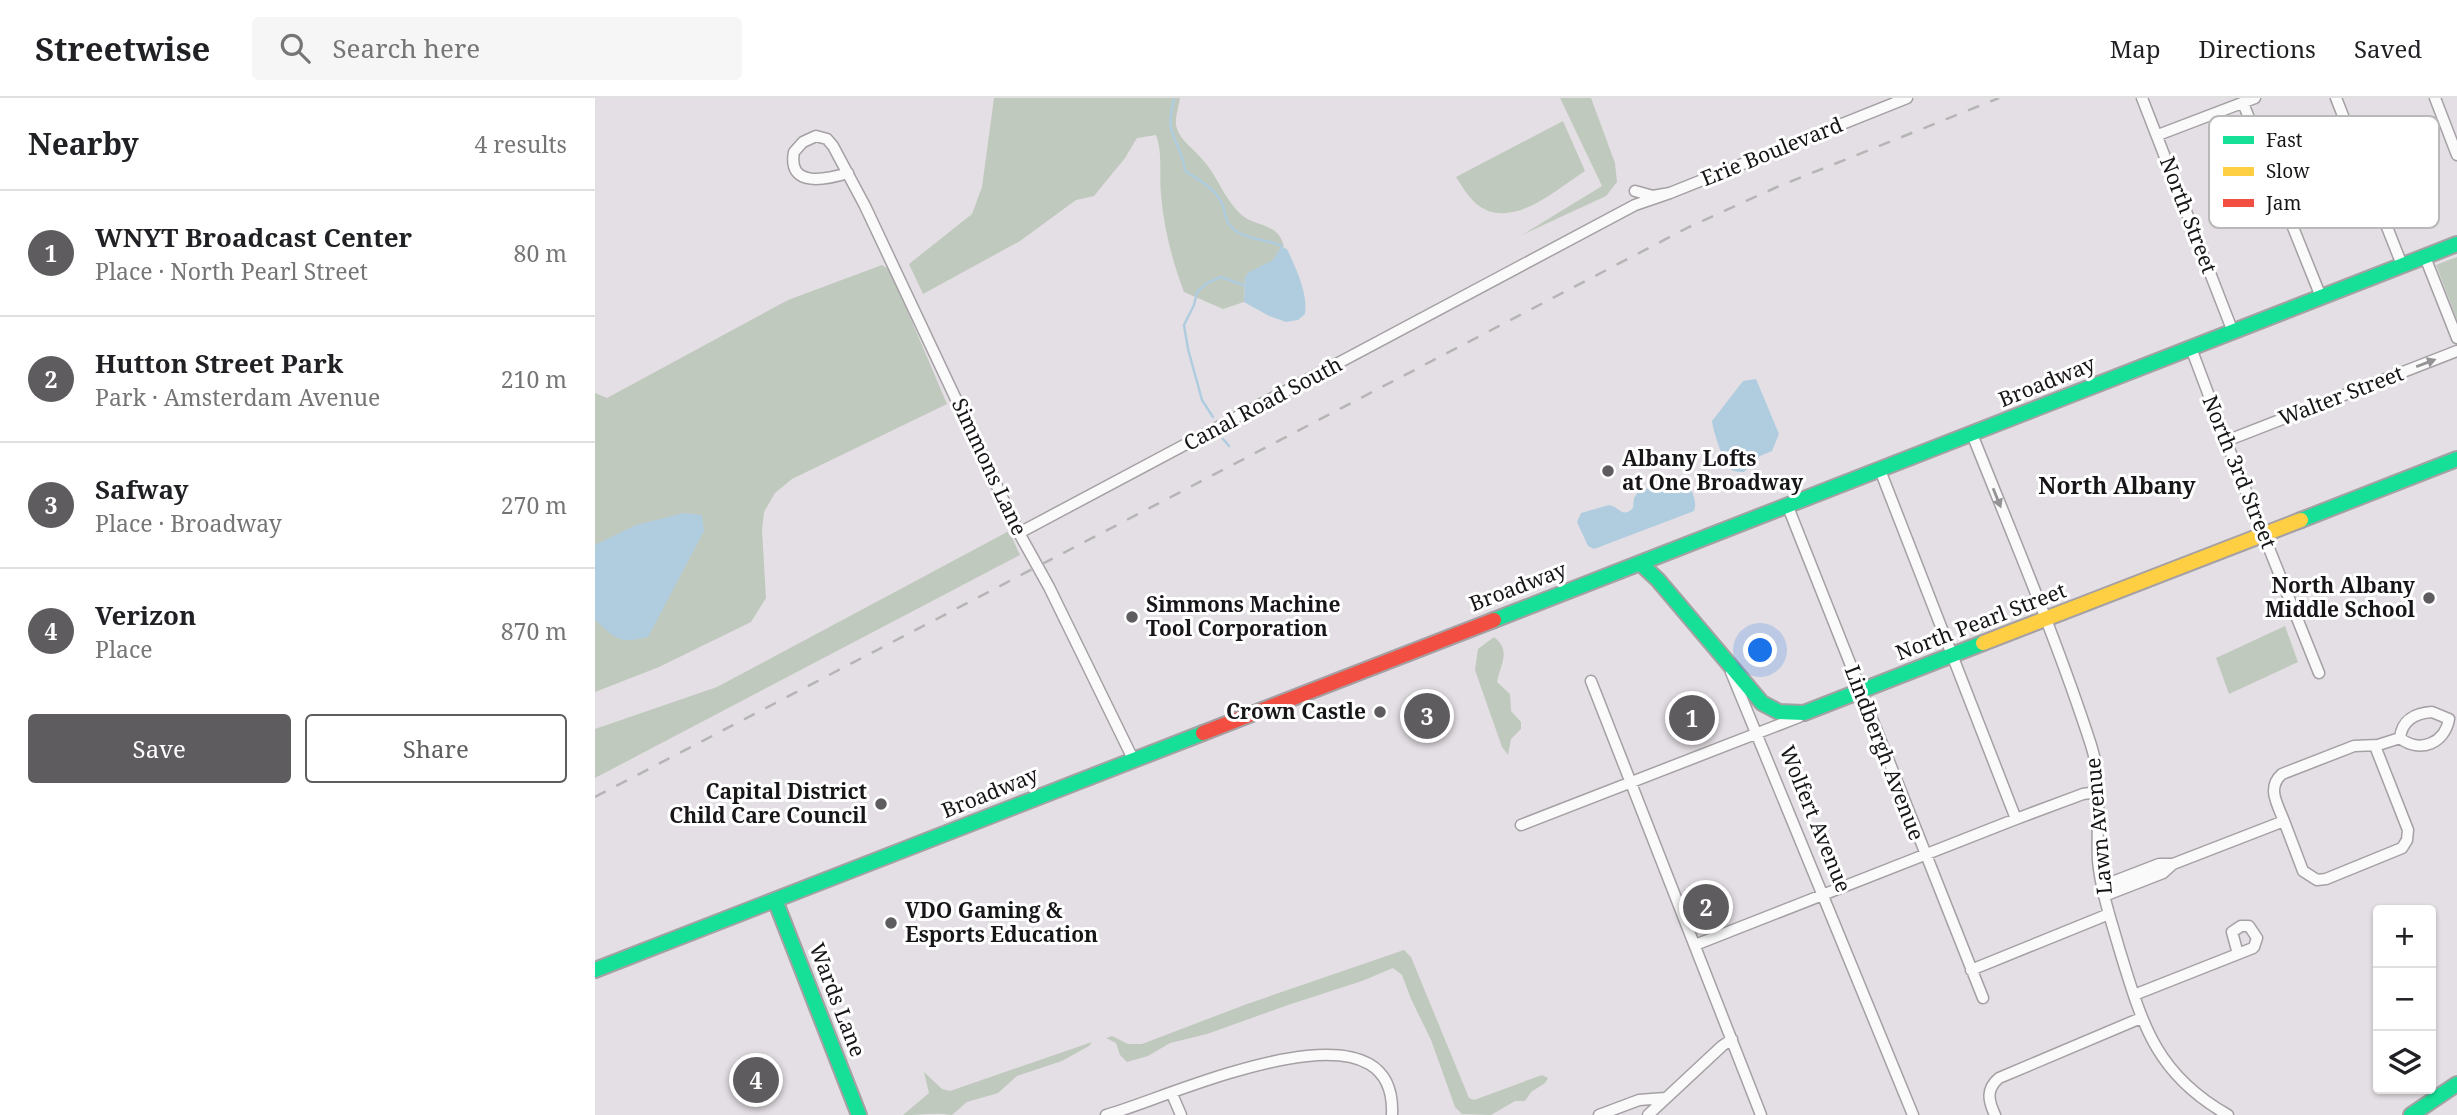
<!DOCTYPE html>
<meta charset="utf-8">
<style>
body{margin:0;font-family:"Noto Serif",serif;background:#f6f6f6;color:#202124}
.controls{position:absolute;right:21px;bottom:21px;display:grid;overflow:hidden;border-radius:7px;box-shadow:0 2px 5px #0004}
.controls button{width:63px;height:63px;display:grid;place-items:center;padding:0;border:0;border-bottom:2px solid #e0e0e0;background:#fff;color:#202124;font:35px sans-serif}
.you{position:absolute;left:1166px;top:553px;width:24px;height:24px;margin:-18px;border:5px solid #fff;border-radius:50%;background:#1a73e8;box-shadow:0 0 0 10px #1a73e833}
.badge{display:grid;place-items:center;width:46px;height:46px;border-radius:50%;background:#5f5c60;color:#fff;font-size:23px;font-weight:700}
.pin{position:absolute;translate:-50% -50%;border:4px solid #fff;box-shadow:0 2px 7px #0006}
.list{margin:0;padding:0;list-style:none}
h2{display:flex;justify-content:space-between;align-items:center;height:91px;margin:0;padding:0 28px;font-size:30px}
h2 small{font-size:23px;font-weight:400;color:#757577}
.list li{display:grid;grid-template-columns:46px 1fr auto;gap:21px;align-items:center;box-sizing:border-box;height:126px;padding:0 28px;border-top:2px solid #e0e0e0}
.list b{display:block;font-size:26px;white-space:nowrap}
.list p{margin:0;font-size:23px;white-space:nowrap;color:#757577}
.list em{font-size:23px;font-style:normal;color:#757577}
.actions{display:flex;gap:14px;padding:21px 28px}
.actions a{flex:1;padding:16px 0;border:2px solid #5f5c60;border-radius:7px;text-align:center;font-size:24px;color:#5f5c60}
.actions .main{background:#5f5c60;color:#fff}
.icon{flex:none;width:38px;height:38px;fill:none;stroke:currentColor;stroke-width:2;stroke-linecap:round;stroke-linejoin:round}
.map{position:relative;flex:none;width:1862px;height:1017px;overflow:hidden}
header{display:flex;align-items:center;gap:42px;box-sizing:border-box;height:98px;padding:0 35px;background:#fff;border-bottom:2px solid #e0e0e0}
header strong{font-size:33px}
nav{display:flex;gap:38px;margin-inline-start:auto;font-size:24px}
.search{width:490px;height:63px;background:#f6f6f6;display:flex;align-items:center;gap:18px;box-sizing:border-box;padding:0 24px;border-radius:7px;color:#757577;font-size:26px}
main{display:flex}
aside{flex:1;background:#fff}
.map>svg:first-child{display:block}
</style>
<header>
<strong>Streetwise</strong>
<div class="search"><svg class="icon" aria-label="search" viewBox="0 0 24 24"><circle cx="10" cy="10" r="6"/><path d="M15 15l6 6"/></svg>Search here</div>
<nav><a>Map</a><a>Directions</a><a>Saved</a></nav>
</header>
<main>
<aside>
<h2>Nearby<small>4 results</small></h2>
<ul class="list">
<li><span class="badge">1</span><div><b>WNYT Broadcast Center</b><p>Place · North Pearl Street</p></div><em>80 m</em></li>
<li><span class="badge">2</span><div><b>Hutton Street Park</b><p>Park · Amsterdam Avenue</p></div><em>210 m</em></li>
<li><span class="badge">3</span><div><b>Safway</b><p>Place · Broadway</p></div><em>270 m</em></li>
<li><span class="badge">4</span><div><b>Verizon</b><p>Place</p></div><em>870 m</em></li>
</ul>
<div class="actions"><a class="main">Save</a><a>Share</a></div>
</aside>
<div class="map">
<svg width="1862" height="1017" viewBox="0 0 1862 1017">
<rect width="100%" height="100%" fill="#e4dfe4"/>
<path fill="#c0c9be" d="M399,0H585C584,8 580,19 581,27C584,42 598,50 607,61C623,78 629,102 648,118C662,129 684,125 689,149C683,152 683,158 677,163C669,170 658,170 650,179L649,204L628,211L589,194C577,162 569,131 566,97C564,76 568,56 561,37L542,40L530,60L499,98L481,102L425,143L328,196L314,166L377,116L387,89Z
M965,0H996L1020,65L1022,84L1011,98L927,137L1007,88Z
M968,23L990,73C963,90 925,126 891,112C877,106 869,91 861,79Z
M1862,159V222L1841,167Z
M287,167L295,172L352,306L197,381L180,395L169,414L167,432L171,500L156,524L64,569L0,594V295L12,300L193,202Z
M414,433L425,457L0,680V631L122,589Z
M1690,528L1703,564L1634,596L1621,560Z
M899,539C917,553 905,567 902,584L915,596L916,613L926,624V631L916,641L913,657L907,649L880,572L883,551Z
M1116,782L1133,826L1106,836L1089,792Z
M809,852L816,859L874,1000L879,1002L947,977L953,980L950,985L936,994L930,1003H920L896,1017L867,1016L860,1009L836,942L816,901L807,877L798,870L767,883L693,907L612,936L575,945L553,958L532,964L525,957L521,945L511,940L517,938L533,946H547L652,906Z
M497,944L494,948L467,963L422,978L403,995L372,1004L357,1017C340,1014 326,1017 308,1017L334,995L329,974L347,991L355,993Z"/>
<path fill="#b0cde0" d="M686,149L692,151C701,171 713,194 710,216L703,222L691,224L674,218L649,204L650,179L654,174L678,162Z
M1161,281L1184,336L1177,353L1165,358L1149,374C1145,374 1141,374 1137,372C1129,368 1118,333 1117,323L1148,283Z
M1084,379L1089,380C1095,389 1103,402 1099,413L999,451L993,448L982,424L986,415L1014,407C1025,409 1027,421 1038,410L1039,400L1043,394Z
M89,415L107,417L109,433L53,539C23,546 21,541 0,522V447L41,427Z"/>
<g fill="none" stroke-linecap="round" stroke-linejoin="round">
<path stroke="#b0cde0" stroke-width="2.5" d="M579,0C578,9 574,20 576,29C579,45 589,57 590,73C601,80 617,89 624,100C633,113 626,122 641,133C655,143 673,141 687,148
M618,319L607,302L593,251L589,227L599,207L602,194L612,185L626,179L648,187
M628,341L634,348"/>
<defs>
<path id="street" d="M1547,0L1638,234
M1741,0L1807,167
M1840,0L1862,57
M1648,5L1726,199
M1563,37L1660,0
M253,75C233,81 192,91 199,54L208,44L221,38L232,41L238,48L270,108L424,435L454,489L538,661
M1040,93L1058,98L1075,95L1312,0
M1830,159L1862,240
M1596,250L1631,343L1724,575
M1377,336C1418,439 1462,542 1496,647C1508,683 1501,725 1503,763C1506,793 1516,822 1524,850C1547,925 1560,976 1633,1017
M1631,343L1862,253
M1285,372L1421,721
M1193,409L1388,900
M424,435L1040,107L1075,95
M1136,574L1318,1017
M996,583L1166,1017
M1837,614L1854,621C1850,645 1825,656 1805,640C1807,622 1820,615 1837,614Z
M1689,723L1708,773L1722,782L1731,781L1807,750L1812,742L1813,732L1780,648
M926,727L1204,619
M1507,788L1564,766H1578
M1509,798L1568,775L1578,766L1689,723C1683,707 1671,690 1687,676L1759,648L1783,647L1805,640
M1100,847L1421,721L1488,696L1502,694
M1376,872L1514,816
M1539,897L1658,850L1659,849L1662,840L1654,828H1646L1637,834L1643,856
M577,996L586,1017
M511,1017C567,1003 803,889 797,1017
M1004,1017L1044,1002L1070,1000
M1053,1017L1127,948L1137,941
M1400,1017C1393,1002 1391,991 1404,980L1546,920"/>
<path id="fast" d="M1706,422L1862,361
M1045,465L1862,146
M899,522L1045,465L1063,482L1167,605L1184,614L1209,615L1388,545
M180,802L264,1017
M0,872L608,635
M1816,1017L1862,986"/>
<path id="slow" d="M1388,545L1706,422"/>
<path id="jam" d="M608,635L899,522"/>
</defs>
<use href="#street" stroke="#a4a0a4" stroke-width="13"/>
<use href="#fast" stroke="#a4a0a4" stroke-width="18"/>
<use href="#slow" stroke="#a4a0a4" stroke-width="18"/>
<use href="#jam" stroke="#a4a0a4" stroke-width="18"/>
<use href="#street" stroke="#fbfafb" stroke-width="10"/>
<use href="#fast" stroke="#16e098" stroke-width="14"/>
<use href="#slow" stroke="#ffcf43" stroke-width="14"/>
<use href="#jam" stroke="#f24e42" stroke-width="14"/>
<path stroke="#b6b5b6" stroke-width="2.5" stroke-dasharray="12 12" stroke-linecap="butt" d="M0,699L1094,129L1182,89L1404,0"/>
</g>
<defs><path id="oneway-solid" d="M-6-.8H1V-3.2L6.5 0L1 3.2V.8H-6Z" transform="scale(1.75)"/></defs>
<g fill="#959395">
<use href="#oneway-solid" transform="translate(1831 265) rotate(-21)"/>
<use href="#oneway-solid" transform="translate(1402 400) rotate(68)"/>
</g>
<g fill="#5f5c60" stroke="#fff" stroke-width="2.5">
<circle cx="1013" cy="373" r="7"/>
<circle cx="1834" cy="500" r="7"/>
<circle cx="537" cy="519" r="7"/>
<circle cx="785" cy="614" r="7"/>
<circle cx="286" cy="706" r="7"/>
<circle cx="296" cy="825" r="7"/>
</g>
<g text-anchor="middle" stroke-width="6" stroke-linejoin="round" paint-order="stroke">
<g font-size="21" fill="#181519" stroke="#fff">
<text transform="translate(1177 54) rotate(-22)" y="7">Erie Boulevard</text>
<text transform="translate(1593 117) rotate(69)" y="7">North Street</text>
<text transform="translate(1452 284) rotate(-22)" y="7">Broadway</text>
<text transform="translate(1746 298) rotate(-21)" y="7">Walter Street</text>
<text transform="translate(668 306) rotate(-28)" y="7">Canal Road South</text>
<text transform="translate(394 369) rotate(65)" y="7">Simmons Lane</text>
<text transform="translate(1644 374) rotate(68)" y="7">North 3rd Street</text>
<text transform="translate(923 489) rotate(-21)" y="7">Broadway</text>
<text transform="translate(1386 524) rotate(-21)" y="7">North Pearl Street</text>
<text transform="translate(1289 655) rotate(69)" y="7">Lindbergh Avenue</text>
<text transform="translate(395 695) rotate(-22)" y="7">Broadway</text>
<text transform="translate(1220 721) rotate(68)" y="7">Wolfert Avenue</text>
<text transform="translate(1504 728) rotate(-95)" y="7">Lawn Avenue</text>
<text transform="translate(242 902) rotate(69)" y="7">Wards Lane</text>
</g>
<g font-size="21" font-weight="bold" fill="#181519" stroke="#fff" text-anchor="start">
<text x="1027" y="368">Albany Lofts<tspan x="1027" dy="24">at One Broadway</tspan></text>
<text x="1820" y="495" text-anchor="end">North Albany<tspan x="1820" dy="24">Middle School</tspan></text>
<text x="551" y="514">Simmons Machine<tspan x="551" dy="24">Tool Corporation</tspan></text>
<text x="771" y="621" text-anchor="end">Crown Castle</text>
<text x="272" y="701" text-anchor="end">Capital District<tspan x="272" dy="24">Child Care Council</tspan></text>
<text x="310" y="820">VDO Gaming &amp;<tspan x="310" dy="24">Esports Education</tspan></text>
</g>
<g font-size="23" font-weight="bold" fill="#181519" stroke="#fff">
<text x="1522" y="396">North Albany</text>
</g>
</g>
<rect x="1614" y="18" width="230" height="112" rx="10" fill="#fff" stroke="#bab9ba" stroke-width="2"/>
<rect x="1628" y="38" width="31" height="8" fill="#16e098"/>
<rect x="1628" y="69" width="31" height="9" fill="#ffcf43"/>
<rect x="1628" y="101" width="31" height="8" fill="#f24e42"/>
<g font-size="19" fill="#181519">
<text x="1671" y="49">Fast</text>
<text x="1671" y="80">Slow</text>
<text x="1671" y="112">Jam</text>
</g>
</svg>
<div class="controls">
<button>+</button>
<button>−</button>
<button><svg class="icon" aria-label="layers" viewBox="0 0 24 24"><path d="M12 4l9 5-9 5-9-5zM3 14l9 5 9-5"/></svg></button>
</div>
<div class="you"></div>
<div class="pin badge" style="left:1097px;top:620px">1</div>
<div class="pin badge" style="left:1111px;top:809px">2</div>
<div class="pin badge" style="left:832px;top:618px">3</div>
<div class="pin badge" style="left:161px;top:982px">4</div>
</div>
</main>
